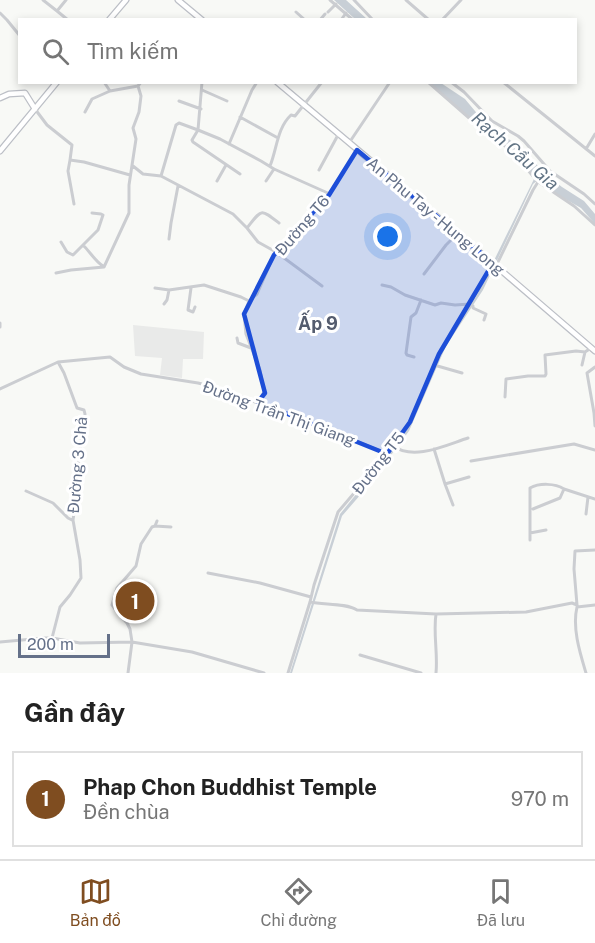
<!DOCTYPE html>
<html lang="vi">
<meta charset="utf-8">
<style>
body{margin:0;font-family:"Public Sans",sans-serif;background:#f6f6f6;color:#222}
.scale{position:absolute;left:18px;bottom:15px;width:92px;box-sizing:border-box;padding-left:6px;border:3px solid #657189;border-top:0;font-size:16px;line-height:21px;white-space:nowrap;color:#657189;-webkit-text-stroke:4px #fff;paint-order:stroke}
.you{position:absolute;left:388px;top:237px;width:21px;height:21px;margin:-15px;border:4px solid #fff;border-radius:50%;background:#1a73e8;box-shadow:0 0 0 9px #1a73e833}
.badge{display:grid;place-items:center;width:39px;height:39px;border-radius:50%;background:#7f4d20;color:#fff;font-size:20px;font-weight:700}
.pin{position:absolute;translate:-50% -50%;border:3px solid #fff;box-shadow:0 2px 6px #0006}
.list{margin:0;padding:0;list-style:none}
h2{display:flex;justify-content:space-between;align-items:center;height:78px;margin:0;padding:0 24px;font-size:26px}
h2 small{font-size:20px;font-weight:400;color:#767676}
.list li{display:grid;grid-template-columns:39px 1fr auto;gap:18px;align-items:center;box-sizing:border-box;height:96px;margin:0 12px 12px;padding:0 12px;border:2px solid #e0e0e0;border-radius:0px}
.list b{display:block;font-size:22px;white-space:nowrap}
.list p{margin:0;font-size:20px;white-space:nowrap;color:#767676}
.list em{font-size:20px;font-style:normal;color:#767676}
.icon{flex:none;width:33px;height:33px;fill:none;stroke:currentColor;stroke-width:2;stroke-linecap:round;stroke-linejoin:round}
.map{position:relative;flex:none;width:595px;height:673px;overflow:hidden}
.search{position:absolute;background:#fff;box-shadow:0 3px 9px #0003;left:18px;right:18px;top:18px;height:66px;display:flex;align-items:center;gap:15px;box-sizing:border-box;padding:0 21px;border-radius:0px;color:#767676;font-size:22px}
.sheet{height:186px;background:#fff}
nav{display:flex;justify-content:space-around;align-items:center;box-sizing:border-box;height:84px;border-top:2px solid #e0e0e0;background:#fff;font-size:16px;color:#767676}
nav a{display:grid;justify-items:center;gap:3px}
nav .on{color:#7f4d20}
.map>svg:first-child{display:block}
</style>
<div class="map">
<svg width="595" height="673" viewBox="0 0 595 673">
<rect width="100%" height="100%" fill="#f8f9f6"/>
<path fill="#e9eae9" d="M133,325L204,332L203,359H183L182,378L160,375L162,358L135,356Z"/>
<path fill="#c8cfd6" d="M334,0H346L367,19H355Z
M430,83H441L465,99L485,123L510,140L526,152L544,173L562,187L584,201L595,214V224L581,208L560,196L538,180L533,184L483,290L446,346L409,431L368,486L342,516L292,673H290L340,514L384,460L406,431L441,352L477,295L535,177L512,148L480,127Z"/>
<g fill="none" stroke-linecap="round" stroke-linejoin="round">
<defs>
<path id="secondary" d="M178,0L202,20
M109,20L126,0
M277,82L496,266L595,351
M0,98L9,94L25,93L35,109
M0,151L57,82"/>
</defs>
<use href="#secondary" stroke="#bcbfc6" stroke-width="7"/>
<path stroke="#cbcdd1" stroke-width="3" d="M43,0L57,11L66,0
M330,0L353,20
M354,0L373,20
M406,0L429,20
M57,11L68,20
M296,12L305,20
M328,12L336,4
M0,13L7,20L20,36
M320,20L325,14
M341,20L346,13
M442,20L461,0
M104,82L110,91L138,86
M202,82L198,130L220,139L261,161L274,169L330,194
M428,82L484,131L512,151L537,181L574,206L595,225
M451,82L464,92L492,121L518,136L524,141L550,171L584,194L595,204
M503,82L595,156
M202,90L227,101
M179,101L201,109
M35,109L47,125L72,145L70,160
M85,112L92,99L110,91
M240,117L278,138
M349,143L390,82
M229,144L252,90L257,82
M586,149L595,134
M133,166L143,174L161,176L176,125L179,123L198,130L192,140L193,142L240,174
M270,166C277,149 277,128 291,115L295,116L322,82
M319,170L338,135
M161,176L233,214L247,228L258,242L276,252L322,286
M217,181L226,165
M266,181L274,169
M74,204L68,171L70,160L84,162L130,175
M247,228C262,209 260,208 279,223
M169,239L171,223L178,186
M61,242L67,252L73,255L83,245C90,252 96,262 103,266
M83,245L98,230L103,215L101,214L92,213
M496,266L533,190L538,182
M56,273L71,270L104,267L129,213V185L136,139L133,128L139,112L141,96L138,86L141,82
M424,274L446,245L457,234
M382,285L391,287L405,295L435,305L441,303L455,305L470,304L473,306V308L486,314L484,320
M155,288L169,290L204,285L241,297L249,301
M191,288L188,310L193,312L195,307
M164,304L167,300L169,290
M0,323V327
M237,338L238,343L251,348
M414,357L407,355L406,353L411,317L416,313L421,300
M434,365L462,373
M582,365L585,352L591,348
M595,367L587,373L594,413L595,426
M0,389L58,362L110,357L124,367L141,374L198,383L218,388L339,434L387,454
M505,397L506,379L528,376H545L546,374L545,355L576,351L585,352
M258,402L263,394L264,391L260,370L246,334L244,314L249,301L257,294L274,255L301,224L329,195L357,150
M393,446C414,461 446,445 468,438
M434,449L445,484L453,505
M471,461L574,444L595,450
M445,484L469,477
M26,491L53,503L68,518L72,520
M533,509L560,498L564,489
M586,514L588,497
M155,526L171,527
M530,533L546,530
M530,540V488C539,483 555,483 564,489L595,499
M208,573L260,583L311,597
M310,602C324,605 346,603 357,610L436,614L526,612L572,603L577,605
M577,605L574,569L575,551L595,550
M436,614C433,633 438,653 436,673
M126,621L136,593
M52,638L60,607L70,595L81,578L80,560L73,520L78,484V464L85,414L84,410L77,408L64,373L58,362
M0,642L44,638H52L80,643L132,642L192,652L264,673
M360,655L421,673
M128,673L132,642L130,629L127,623L117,612L112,605L117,588L136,566L141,544L152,527L155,526L157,521
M288,673L310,602L314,585L338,512L389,452L410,422L439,354L470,304L493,263
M586,673C580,653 572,628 577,607L595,605"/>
<use href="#secondary" stroke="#fff" stroke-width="4.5"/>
</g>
<path fill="#1d4ed8" fill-opacity="0.2" stroke="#1d4ed8" stroke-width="4.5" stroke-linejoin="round" d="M357,150L493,263L439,354L410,422L387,454L258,402L265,393L244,314L274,255L329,195Z"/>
<g text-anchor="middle" stroke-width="6" stroke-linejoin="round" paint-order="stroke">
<g font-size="16" fill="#657189" stroke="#fff">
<text transform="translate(436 216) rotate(40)" y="6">An Phu Tay - Hung Long</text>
<text transform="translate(302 225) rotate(-49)" y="6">Đường T6</text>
<text transform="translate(279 413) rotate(20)" y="6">Đường Trần Thị Giang</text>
<text transform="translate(378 463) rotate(-52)" y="6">Đường T5</text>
<text transform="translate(77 465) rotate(-85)" y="6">Đường 3 Chả</text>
</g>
<g font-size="18" font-style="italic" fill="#617384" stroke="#fff">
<text transform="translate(515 151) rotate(41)" y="6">Rạch Cầu Gia</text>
</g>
<g font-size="18" font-weight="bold" fill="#545c6e" stroke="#fff">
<text x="318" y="330">Ấp 9</text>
</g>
</g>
</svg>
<div class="scale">200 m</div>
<div class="you"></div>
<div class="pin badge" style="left:135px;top:601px">1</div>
<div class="search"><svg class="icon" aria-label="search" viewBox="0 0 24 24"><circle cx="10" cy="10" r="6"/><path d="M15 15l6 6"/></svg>Tìm kiếm</div>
</div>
<section class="sheet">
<h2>Gần đây<small></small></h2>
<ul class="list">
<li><span class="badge">1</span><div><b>Phap Chon Buddhist Temple</b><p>Đền chùa</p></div><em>970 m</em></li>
</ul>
</section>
<nav>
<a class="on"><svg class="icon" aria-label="map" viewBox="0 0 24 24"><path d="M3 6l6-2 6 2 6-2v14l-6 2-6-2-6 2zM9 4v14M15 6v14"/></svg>Bản đồ</a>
<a><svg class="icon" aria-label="directions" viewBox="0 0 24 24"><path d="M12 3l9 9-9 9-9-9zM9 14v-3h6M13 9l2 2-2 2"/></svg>Chỉ đường</a>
<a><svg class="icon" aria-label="saved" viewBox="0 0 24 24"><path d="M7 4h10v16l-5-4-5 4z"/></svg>Đã lưu</a>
</nav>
